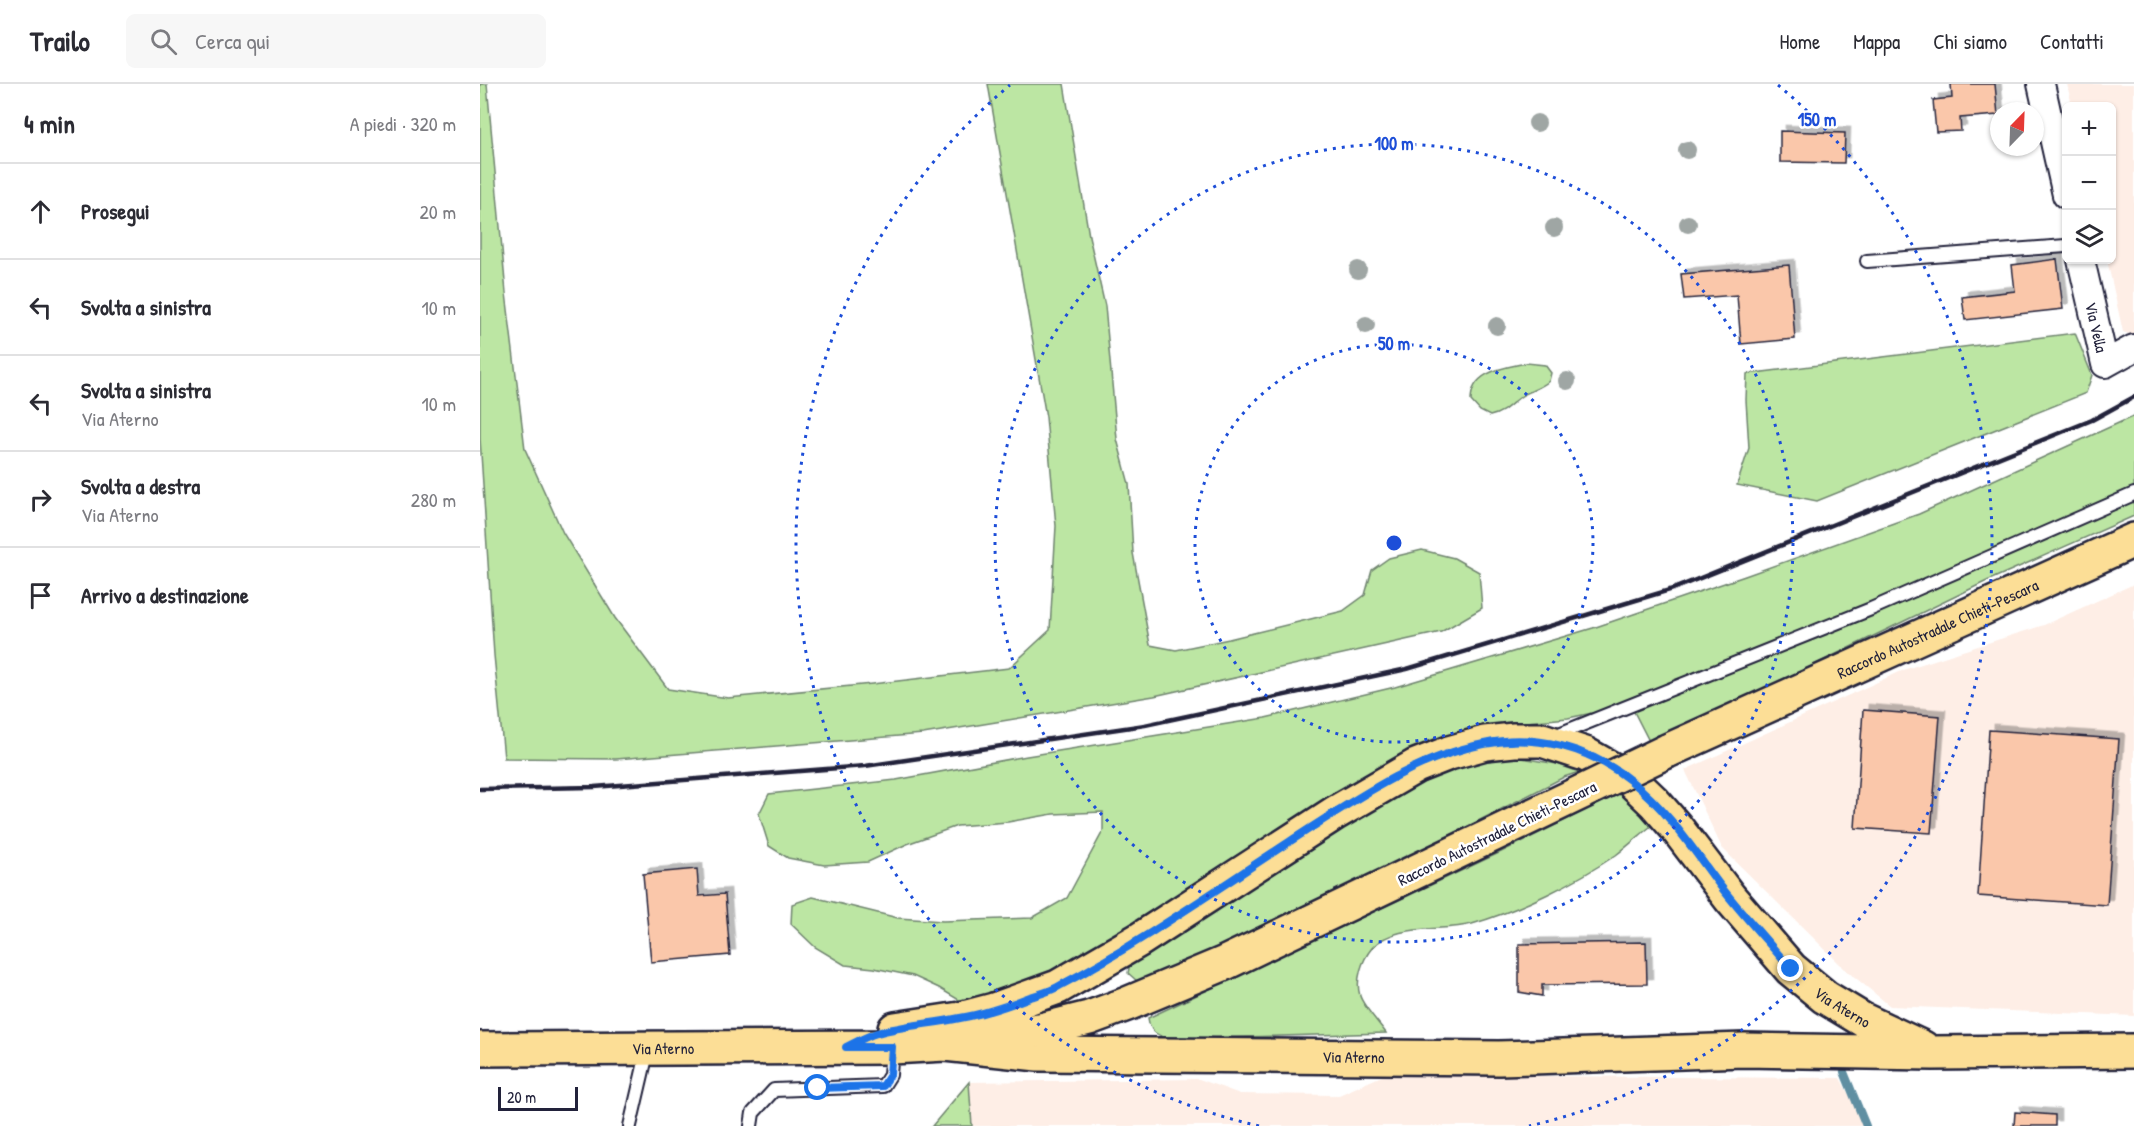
<!DOCTYPE html>
<html lang="it">
<meta charset="utf-8">
<style>
body{margin:0;font-family:"Patrick Hand",sans-serif;background:#f7f7f7;color:#2b2b33}
.controls{position:absolute;right:18px;top:18px;display:grid;overflow:hidden;border-radius:9px;box-shadow:0 2px 4px #0004}
.controls button{width:54px;height:54px;display:grid;place-items:center;padding:0;border:0;border-bottom:2px solid #e1e1e2;background:#fff;color:#2b2b33;font:30px sans-serif}
.compass{position:absolute;left:1510px;top:18px;width:54px;height:54px;border-radius:50%;background:#fff;box-shadow:0 2px 4px #0004;rotate:23deg}
.scale{position:absolute;left:18px;bottom:15px;width:80px;box-sizing:border-box;padding-left:6px;border:3px solid #22223b;border-top:0;font-size:16px;line-height:21px;white-space:nowrap;color:#22223b;-webkit-text-stroke:4px #fff;paint-order:stroke}
.stop{position:absolute;width:18px;height:18px;margin:-14px;border:4px solid #1a73e8;border-radius:50%;background:#fff}
.stop.end{background:#1a73e8;border-color:#fff;box-shadow:0 2px 6px #0008}
.list{margin:0;padding:0;list-style:none}
h2{display:flex;justify-content:space-between;align-items:center;height:78px;margin:0;padding:0 24px;font-size:26px}
h2 small{font-size:20px;font-weight:400;color:#7c7c81}
.list li{display:grid;grid-template-columns:39px 1fr auto;gap:18px;align-items:center;box-sizing:border-box;height:96px;padding:0 24px;border-top:2px solid #e1e1e2}
.list b{display:block;font-size:22px;white-space:nowrap}
.list p{margin:0;font-size:20px;white-space:nowrap;color:#7c7c81}
.list em{font-size:20px;font-style:normal;color:#7c7c81}
.icon{flex:none;width:33px;height:33px;fill:none;stroke:currentColor;stroke-width:2;stroke-linecap:round;stroke-linejoin:round}
.map{position:relative;flex:none;width:1654px;height:1042px;overflow:hidden}
header{display:flex;align-items:center;gap:36px;box-sizing:border-box;height:84px;padding:0 30px;background:#fff;border-bottom:2px solid #e1e1e2}
header strong{font-size:28px}
nav{display:flex;gap:33px;margin-inline-start:auto;font-size:21px}
.search{width:420px;height:54px;background:#f7f7f7;display:flex;align-items:center;gap:15px;box-sizing:border-box;padding:0 21px;border-radius:9px;color:#7c7c81;font-size:22px}
main{display:flex}
aside{flex:1;background:#fff}
.map>svg:first-child{display:block}
</style>
<header>
<strong>Trailo</strong>
<div class="search"><svg class="icon" aria-label="search" viewBox="0 0 24 24"><circle cx="10" cy="10" r="6"/><path d="M15 15l6 6"/></svg>Cerca qui</div>
<nav><a>Home</a><a>Mappa</a><a>Chi siamo</a><a>Contatti</a></nav>
</header>
<main>
<aside>
<h2>4 min<small>A piedi · 320 m</small></h2>
<ul class="list">
<li><svg class="icon" aria-label="ahead" viewBox="0 0 24 24"><path d="M12 20V5M6 11l6-6 6 6"/></svg><div><b>Prosegui</b></div><em>20 m</em></li>
<li><svg class="icon" aria-label="left" viewBox="0 0 24 24"><path d="M17 20v-9H6M10 6l-5 5 5 5"/></svg><div><b>Svolta a sinistra</b></div><em>10 m</em></li>
<li><svg class="icon" aria-label="left" viewBox="0 0 24 24"><path d="M17 20v-9H6M10 6l-5 5 5 5"/></svg><div><b>Svolta a sinistra</b><p>Via Aterno</p></div><em>10 m</em></li>
<li><svg class="icon" aria-label="right" viewBox="0 0 24 24"><path d="M7 20v-9h11M14 6l5 5-5 5"/></svg><div><b>Svolta a destra</b><p>Via Aterno</p></div><em>280 m</em></li>
<li><svg class="icon" aria-label="arrive" viewBox="0 0 24 24"><path d="M6 21V4h12l-3 4 3 4H6"/></svg><div><b>Arrivo a destinazione</b></div></li>
</ul>
</aside>
<div class="map">
<svg width="1654" height="1042" viewBox="0 0 1654 1042">
<defs>
<filter id="shadow"><feDropShadow dx="5.5" dy="-5.5" stdDeviation="0" flood-color="#0004"/></filter>
</defs>
<rect width="100%" height="100%" fill="#fff"/>
<filter id="ink" filterUnits="userSpaceOnUse"><feTurbulence type="fractalNoise" baseFrequency=".0167" numOctaves="2"/><feDisplacementMap in="SourceGraphic" scale="12" xChannelSelector="R" yChannelSelector="G"/><feConvolveMatrix kernelMatrix="1 2 1 2 8 2 1 2 1" color-interpolation-filters="sRGB"/></filter>
<g filter="url(#ink)">
<path fill="#feeee6" d="M1587,0H1654V250L1652,251L1643,248L1627,176H1632V22H1592Z
M1654,500V932L1410,922L1366,886L1242,764L1205,686L1426,585L1564,541Z
M904,991L1360,994L1386,1042H492L489,998L719,995L760,1010L859,1011Z"/>
<path fill="#bce6a3" stroke="#6f846f" stroke-width="1.5" d="M0,0H7L26,209L45,365L83,449L135,534L188,605L248,614L392,600L529,584L570,546L576,442L566,333L508,0H584L609,152L625,222L637,355L649,400L653,469L670,561L696,566L749,555L863,527L885,511L892,486L909,474L942,466L974,474L999,488L1002,524L961,548L674,612L443,650L136,675L24,674L14,571L0,354Z
M1595,249L1612,291L1606,309L1337,417L1257,401L1269,364L1266,316L1267,290Z
M1046,279L1065,281L1071,289L1069,297C1061,304 1052,306 1043,311C1031,319 1025,329 1010,332L1000,327L991,317C991,287 1023,284 1046,279Z
M1654,332V432L1507,497L1313,591L1169,657L1148,616L1122,627L1088,634L1034,639L965,658L602,879L489,922L459,904L433,892L394,884L365,881L335,863L311,840L312,820L333,813L418,834L463,837L552,834L587,814L623,747V728L573,730L528,738L477,742L427,760L388,778L344,781L308,774L289,762L279,730L289,710L416,696L547,672L785,634L915,603L1113,544L1265,492L1439,430Z
M1036,673L1077,680L1099,688L1084,693L957,758L726,871L657,897L648,889L651,874L661,872L702,848L829,764L945,692L982,677Z
M1148,705L1171,742C1160,751 1148,762 1136,771C1095,799 1040,826 992,840C962,848 913,839 892,864C882,876 875,896 880,912C883,922 899,939 906,949L690,955C677,951 670,949 668,934L1021,768Z
M489,998L492,1042H452Z"/>
<g fill="none" stroke-linecap="round" stroke-linejoin="round">
<path stroke="#608fa2" stroke-width="8" d="M1364,988L1386,1042"/>
</g>
<path fill="#fac7aa" stroke="#22223b" stroke-width="1.5" filter="url(#shadow)" d="M1471,0H1515L1518,31L1480,34L1481,47L1456,48L1453,16L1472,14Z
M1300,47L1365,49L1364,79L1300,78Z
M1577,175L1583,225L1485,236L1482,213L1535,207L1532,181Z
M1309,181L1315,255L1261,260L1257,211L1204,215L1201,190Z
M1383,626L1460,632L1451,749L1375,744Z
M1509,646L1639,655L1627,821L1498,812Z
M217,785L219,812L245,810L250,871L171,878L163,790Z
M1166,858L1167,900L1062,901V912L1039,908V860Z
M1535,1028L1575,1031V1042H1534Z"/>
<g fill="none" stroke-linecap="round" stroke-linejoin="round">
<defs>
<path id="service" d="M1387,177L1586,162
M1074,652L1391,525L1654,410
M150,1042L168,965
M271,1042L273,1029L294,1006L403,1002L410,991L412,964"/>
<g id="minor">
<path d="M1561,0L1586,111"/>
<path id="s1" d="M1601,176L1625,280L1654,264"/>
</g>
<g id="primary">
<path id="s2" d="M415,945L480,935L514,926L578,903L659,856L855,729L936,682L969,669L1005,659L1034,656H1062L1105,670L1151,696L1174,718L1195,742L1250,814L1311,885L1345,913L1383,936L1443,964"/>
<path id="s3" d="M0,965L412,963L465,960L558,970L1019,974L1264,966L1453,969L1654,967"/>
</g>
<g id="motorway">
<path id="s4" d="M1187,667L1654,456"/>
<path d="M465,960L565,945L609,934L647,920L745,879L1104,707"/>
</g>
</defs>
<use href="#service" stroke="#22223b" stroke-width="16"/>
<use href="#minor" stroke="#22223b" stroke-width="30"/>
<use href="#primary" stroke="#22223b" stroke-width="38"/>
<use href="#motorway" stroke="#22223b" stroke-width="38"/>
<use href="#service" stroke="#fff" stroke-width="12"/>
<use href="#minor" stroke="#fff" stroke-width="26"/>
<use href="#primary" stroke="#fcde96" stroke-width="33"/>
<use href="#motorway" stroke="#fcde96" stroke-width="33"/>
<path stroke="#22223b" stroke-width="4.5" d="M0,705L114,703L385,682L665,641L927,585L1193,505L1612,336L1654,313"/>
<defs>
<path id="motorway-bridge" d="M1104,707L1187,667"/>
</defs>
<use href="#motorway-bridge" stroke="#22223b" stroke-width="38" stroke-linecap="butt"/>
<use href="#motorway-bridge" stroke="#fcde96" stroke-width="33"/>
</g>
<g fill="#9fa6a4">
<circle cx="1057" cy="39" r="9"/>
<circle cx="1207" cy="66" r="9"/>
<circle cx="1208" cy="140" r="9"/>
<circle cx="1074" cy="144" r="9"/>
<circle cx="878" cy="186" r="9"/>
<circle cx="886" cy="241" r="9"/>
<circle cx="1017" cy="242" r="9"/>
<circle cx="1087" cy="297" r="9"/>
</g>
</g>
<g fill="none" stroke-linecap="round" stroke-linejoin="round" filter="url(#ink)">
<path stroke="#1a73e8" stroke-width="8" d="M338,1004L403,1002L410,991L412,963H366C376,958 387,952 397,949C424,941 453,940 480,934C504,930 527,922 550,913C560,910 572,907 581,901C660,859 734,807 809,758C870,719 932,674 1004,660C1056,649 1110,664 1151,697C1188,726 1214,767 1242,804C1264,832 1288,858 1311,885"/>
</g>
<g fill="none" stroke="#1d4ed8" stroke-width="3" stroke-dasharray="3 6">
<circle cx="914" cy="459" r="199"/>
<circle cx="914" cy="459" r="399"/>
<path d="M779 1042A598 598 0 0 1 530 1M1298 1A598 598 0 0 1 1049 1042"/>
</g>
<g text-anchor="middle" stroke-width="5" stroke-linejoin="round" paint-order="stroke">
<g font-size="16" fill="#22223b" stroke="#fff">
<text dy="6" stroke="none"><textPath href="#s1" startOffset="69">Via Vella</textPath></text>
<text dy="6" stroke="none"><textPath href="#s4" startOffset="297">Raccordo Autostradale Chieti-Pescara</textPath></text>
<text transform="translate(1017 749) rotate(-26)" y="6">Raccordo Autostradale Chieti-Pescara</text>
<text dy="6" stroke="none"><textPath href="#s2" startOffset="1130">Via Aterno</textPath></text>
<text dy="6" stroke="none"><textPath href="#s3" startOffset="183">Via Aterno</textPath></text>
<text dy="6" stroke="none"><textPath href="#s3" startOffset="874">Via Aterno</textPath></text>
</g>
</g>
<circle cx="914" cy="459" r="9" fill="#1d4ed8" stroke="#fff" stroke-width="3"/>
<g font-size="18" text-anchor="middle" font-weight="bold" fill="#1d4ed8" stroke="#fff" stroke-width="5" stroke-linejoin="round" paint-order="stroke">
<text x="1337" y="42">150 m</text>
<text x="914" y="66">100 m</text>
<text x="914" y="266">50 m</text>
</g>
</svg>
<div class="controls">
<button>+</button>
<button>−</button>
<button><svg class="icon" aria-label="layers" viewBox="0 0 24 24"><path d="M12 4l9 5-9 5-9-5zM3 14l9 5 9-5"/></svg></button>
</div>
<svg class="compass" viewBox="-18 -18 36 36"><path d="M0-13l5 13h-10z" fill="#e53935"/><path d="M0 13l5-13h-10z" fill="#7c7c81"/></svg>
<div class="scale">20 m</div>
<div class="stop" style="left:338px;top:1004px"></div>
<div class="stop end" style="left:1311px;top:885px"></div>
</div>
</main>
